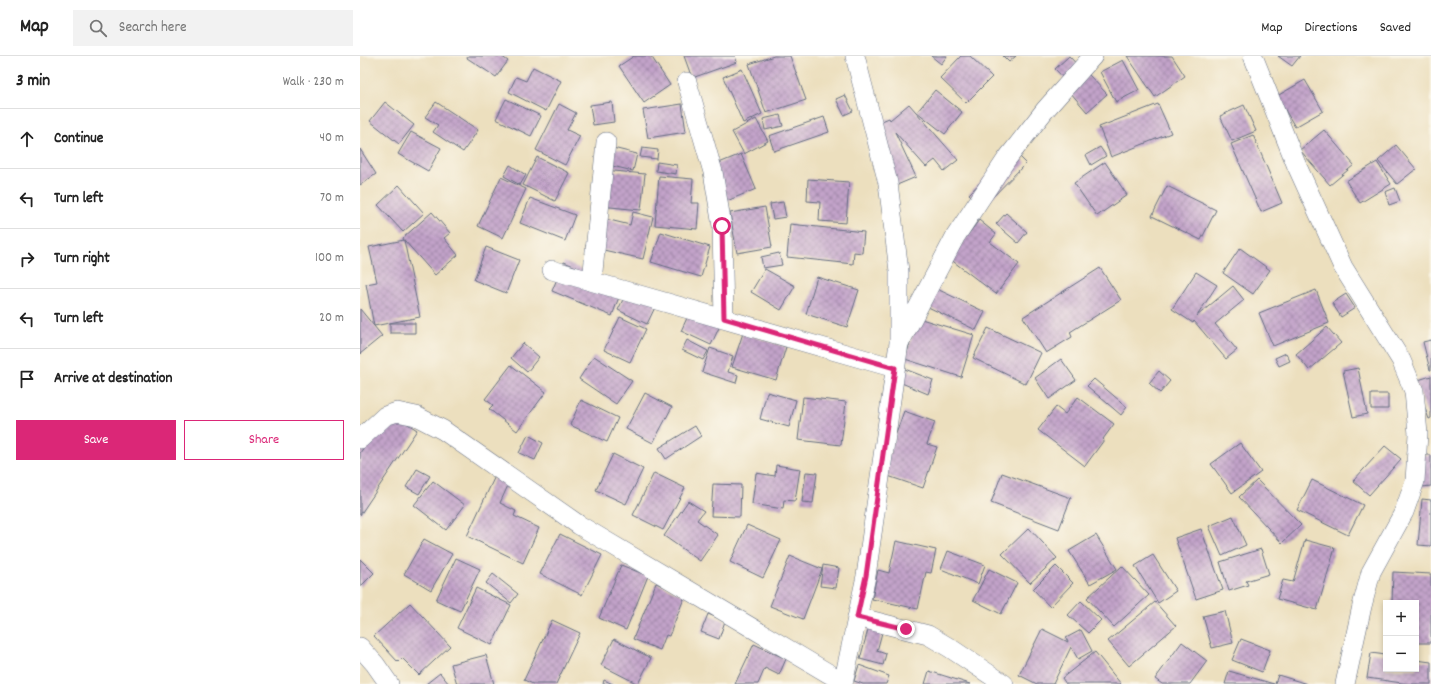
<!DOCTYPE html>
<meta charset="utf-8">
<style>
body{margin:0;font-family:Dekko,sans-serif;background:#f2f2f2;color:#222}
.controls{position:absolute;right:12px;bottom:12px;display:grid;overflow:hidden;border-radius:0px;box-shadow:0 2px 6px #0003}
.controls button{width:36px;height:36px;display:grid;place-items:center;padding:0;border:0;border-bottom:1px solid #e0e0e0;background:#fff;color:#222;font:20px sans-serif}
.stop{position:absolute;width:12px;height:12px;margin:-9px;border:3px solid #db2777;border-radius:50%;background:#fff}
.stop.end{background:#db2777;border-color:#fff;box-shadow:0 1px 4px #0008}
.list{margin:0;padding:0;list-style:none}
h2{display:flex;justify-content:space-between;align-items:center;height:52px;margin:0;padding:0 16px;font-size:17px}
h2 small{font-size:13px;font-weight:400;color:#767676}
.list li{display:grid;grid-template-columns:26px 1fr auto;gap:12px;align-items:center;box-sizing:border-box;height:60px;padding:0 16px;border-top:1px solid #e0e0e0}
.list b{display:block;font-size:15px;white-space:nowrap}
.list em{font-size:13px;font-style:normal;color:#767676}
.actions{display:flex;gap:8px;padding:12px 16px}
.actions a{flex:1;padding:9px 0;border:1px solid #db2777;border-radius:0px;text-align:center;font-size:14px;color:#db2777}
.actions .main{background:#db2777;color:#fff}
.icon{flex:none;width:22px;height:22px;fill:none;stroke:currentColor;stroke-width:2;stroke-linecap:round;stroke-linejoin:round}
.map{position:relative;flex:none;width:1071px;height:628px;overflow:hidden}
header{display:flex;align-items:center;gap:24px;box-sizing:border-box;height:56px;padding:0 20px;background:#fff;border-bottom:1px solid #e0e0e0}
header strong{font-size:19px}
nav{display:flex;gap:22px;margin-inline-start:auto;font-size:14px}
.search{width:280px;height:36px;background:#f2f2f2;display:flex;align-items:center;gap:10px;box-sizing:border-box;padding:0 14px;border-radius:0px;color:#767676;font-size:15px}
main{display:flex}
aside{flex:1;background:#fff}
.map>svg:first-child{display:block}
</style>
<header>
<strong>Map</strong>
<div class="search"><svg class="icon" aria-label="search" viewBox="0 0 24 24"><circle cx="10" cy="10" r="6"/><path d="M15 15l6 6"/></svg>Search here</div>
<nav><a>Map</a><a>Directions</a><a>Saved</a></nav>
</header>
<main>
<aside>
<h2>3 min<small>Walk · 230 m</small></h2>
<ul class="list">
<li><svg class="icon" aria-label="ahead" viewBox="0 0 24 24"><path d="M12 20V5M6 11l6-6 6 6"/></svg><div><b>Continue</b></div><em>40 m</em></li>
<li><svg class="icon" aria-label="left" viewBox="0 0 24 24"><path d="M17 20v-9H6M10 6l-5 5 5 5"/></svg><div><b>Turn left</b></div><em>70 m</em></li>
<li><svg class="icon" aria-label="right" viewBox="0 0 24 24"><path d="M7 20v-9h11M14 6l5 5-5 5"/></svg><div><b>Turn right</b></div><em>100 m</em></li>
<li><svg class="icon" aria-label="left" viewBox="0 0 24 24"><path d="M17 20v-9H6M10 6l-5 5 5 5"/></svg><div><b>Turn left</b></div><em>20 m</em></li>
<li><svg class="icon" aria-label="arrive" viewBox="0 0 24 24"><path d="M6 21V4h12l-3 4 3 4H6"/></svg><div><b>Arrive at destination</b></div></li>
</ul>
<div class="actions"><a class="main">Save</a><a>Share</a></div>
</aside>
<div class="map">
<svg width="1071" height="628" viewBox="0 0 1071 628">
<defs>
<pattern id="building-cross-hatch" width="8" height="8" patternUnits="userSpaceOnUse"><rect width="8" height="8" fill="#c2a3c9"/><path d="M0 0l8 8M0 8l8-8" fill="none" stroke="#9d85a6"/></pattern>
</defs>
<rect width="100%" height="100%" fill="#fbf7ec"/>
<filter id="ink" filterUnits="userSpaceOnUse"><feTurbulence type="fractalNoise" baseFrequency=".025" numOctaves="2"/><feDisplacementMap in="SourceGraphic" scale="8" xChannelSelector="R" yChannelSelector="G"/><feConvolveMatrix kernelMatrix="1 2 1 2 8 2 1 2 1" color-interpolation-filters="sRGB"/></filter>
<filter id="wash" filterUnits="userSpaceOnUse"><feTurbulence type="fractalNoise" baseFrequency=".012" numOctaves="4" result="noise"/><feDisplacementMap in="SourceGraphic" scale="16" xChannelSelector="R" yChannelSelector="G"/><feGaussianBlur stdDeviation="0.9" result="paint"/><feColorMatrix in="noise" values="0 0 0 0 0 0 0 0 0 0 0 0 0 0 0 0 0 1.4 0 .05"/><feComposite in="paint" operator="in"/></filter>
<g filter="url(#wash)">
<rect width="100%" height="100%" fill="#ecdfbe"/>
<g id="blocks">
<path fill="url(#building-cross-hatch)" d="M108,0H141L148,5L136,21L107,2Z
M274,0H291L310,29L284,47L259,10Z
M324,0H375L377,6L332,22Z
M414,0H430L446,44L406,57L389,8Z
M571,0H587L581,8Z
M601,0H610L632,21L606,47L580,22Z
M643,0H656L649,6Z
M709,0L724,16L710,29L695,13Z
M767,0H812L825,20L795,41Z
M918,0H940L932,10Z
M763,4L779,34L756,46L740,16Z
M173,11L201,25L186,55L149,36L156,21L166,25Z
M382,13L402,58L383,67L363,21Z
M729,19L747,38L727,56L710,36Z
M945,24L963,55L935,71L917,40Z
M575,34L602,56L585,78L557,56Z
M485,39L493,55L484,59L476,43Z
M146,43L181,60L171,80L136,63Z
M25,46L54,69L39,88L10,65Z
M76,46L118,74L103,96L73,76L78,69L65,61Z
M252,46L254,66L233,69L230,49Z
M199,48L216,57L207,74L220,80L205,109L176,94Z
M322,48L326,76L288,82L283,54Z
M549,48L598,104L584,115L575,104L566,111L535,76L556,121L537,129L510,70L529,62L530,64Z
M798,48L811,77L751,101L739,71Z
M884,49L896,75L872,85L860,60Z
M420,59L423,70L405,74L403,63Z
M464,61L469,76L414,95L409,80Z
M396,63L408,85L384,98L372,76Z
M964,74L994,109L970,129L940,94Z
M51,76L81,92L68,115L38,98Z
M893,79L922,147L901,156L871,88Z
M1036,89L1056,113L1037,128L1018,105Z
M245,90L277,98L273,115L240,107Z
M740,91L746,100L731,109L726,99Z
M282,92L298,94L297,103L280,101Z
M0,93L16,118L0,129Z
M652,93L666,107L623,151L609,138Z
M381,98L396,133L362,147L347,112Z
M177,101L209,117L195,145L163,129Z
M297,106L317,109L316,118L296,115Z
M745,106L767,139L737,160L714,127Z
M1017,106L1031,128L1000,147L986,125Z
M150,109L166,119L160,129L144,120Z
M244,114L285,118L281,154L240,150Z
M299,120L333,123L331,147H339L337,173L295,169Z
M141,121L166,133L143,182L118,170Z
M448,123L489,126L486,167L459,165L460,146L447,145Z
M39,129L64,157L43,176L18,149Z
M807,130L856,154L841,184L792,160Z
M1035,132L1040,145L1029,149L1025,136Z
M170,142L215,159L205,185L160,167Z
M423,146L426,161L413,163L410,148Z
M405,151L412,191L377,197L370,157Z
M72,156L90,177L84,182L98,199L75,219L44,184L60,261L14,270L22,280L0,298V253L14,270L6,228L17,226L9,191L44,184L43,182Z
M273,156L293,161L283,203L226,190L233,160L270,169Z
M646,157L667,176L658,187L636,168Z
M619,164L636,178L630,186L659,208L636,238L590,203Z
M430,168L504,176L502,197L494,196L493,208L427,201Z
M301,176L350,191L341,221L291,206Z
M126,191L159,204L146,237L114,224Z
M880,192L910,214L893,238L863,217Z
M419,197L422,209L403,212L401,201Z
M204,206L263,230L252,260L192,235Z
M740,212L761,244L710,276L712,281L686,297L663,261Z
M405,213L435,230L421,254L391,236Z
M836,216L857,229L837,260L873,230L884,244L855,268L877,294L866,303L834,265L833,267L812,253Z
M457,221L499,234L487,271L446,258Z
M270,229L299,243L287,268L258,254Z
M575,232L625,256L616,274L566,250Z
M956,234L969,267L913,290L899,257Z
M986,238L995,252L981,261L972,247Z
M333,249L363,263L351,289L321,275Z
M260,261L286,273L270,306L244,294Z
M558,262L614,279L601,321L545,303Z
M30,267H55V277H30Z
M967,271L981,287L949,314L936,298Z
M628,272L681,297L666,328L613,302Z
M383,277L426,291L416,324L372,311Z
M327,284L348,295L343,304L322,294Z
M1071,284V314H1070L1063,286Z
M163,287L179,301L167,316L151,302Z
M350,292L373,300L368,316L378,319L376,327L342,316Z
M926,297L930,305L919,310L915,302Z
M234,300L272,325L256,348L219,323Z
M701,303L716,324L689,343L675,322Z
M151,309L186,336L157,375L129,353L133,349L125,343Z
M537,310L573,324L568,338L532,323Z
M998,312L1007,358L993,361L983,315Z
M799,315L810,325L800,337L789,327Z
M1071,320V362L1069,363L1055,325Z
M734,323L767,351L761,359L727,330Z
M407,336L436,344L429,371L400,363Z
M285,337L312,351L293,387L266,373Z
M1011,338H1028V353H1011Z
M443,341L486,346L481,389L438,384Z
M718,341L754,368L743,383L744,384L725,410L678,374L696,351L705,358Z
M221,344L258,362L247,386L210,369Z
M28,355L57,374L0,459V397Z
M544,355L575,366L567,388L577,391L563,432L522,418Z
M335,370L341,380L306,403L299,392Z
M168,379L183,387L175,404L159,397Z
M880,387L901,416L872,437L851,408Z
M1025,390L1041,403L1009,439L993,425Z
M253,398L283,413L266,448L236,434Z
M1059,399H1071V430L1062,431Z
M416,409L440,413L435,445L424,444L423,453L392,448L396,417L415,420Z
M57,413L70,420L59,438L46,431Z
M446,416L457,417L453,447L442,446Z
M294,417L325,432L303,474L273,459Z
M642,417L711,442L699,473L631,447Z
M136,418L150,425L140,447L156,455L154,460L179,472L163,507L107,480Z
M897,424L941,469L922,487L879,441Z
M952,424L1003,449L988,479L937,454Z
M73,425L105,449L86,474L54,449Z
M353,428L381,429L380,461L351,460Z
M1062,443L1071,444V490L1058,489Z
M328,445L344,455L337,464L358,479L340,505L304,480Z
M873,460L886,489L862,500L849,470Z
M387,469L421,484L403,522L370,506Z
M669,472L697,502L670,527L642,498Z
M841,473L863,534L836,543L815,482Z
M200,478L242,499L222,539L180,518Z
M736,479L757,513L730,528L709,495Z
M64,483L92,498L71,534L44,518Z
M945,484L975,492L957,554L917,543L923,524L933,526Z
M536,485L576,494L571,517L566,516L558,553L512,543L518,514L529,517Z
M901,493L909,518L886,525L888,529L869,535L860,506Z
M588,495L625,509L618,528L581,513Z
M793,499L816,535L798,547L775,510Z
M430,500L462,513L443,563L410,550Z
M96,502L120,513L100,555L76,544Z
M0,503L14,517L0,531Z
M261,509L288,520L266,574L239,562Z
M463,509L479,512L476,532L460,530Z
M696,510L713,527L690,551L673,533Z
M762,510L789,539L754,571L727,542Z
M629,513L657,527L641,558L613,544Z
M1033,516L1071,518V587H1056V547H1032Z
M133,518L158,538L151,547L126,527Z
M296,527L325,540L309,580L306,579L300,594L273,583Z
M116,532L151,549L132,589L97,572Z
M721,545L741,564L728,577L708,559Z
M795,546L816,570L769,610L748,585Z
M50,547L90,590L59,619L42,602L38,606L14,580Z
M865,555L873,587L852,592L843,560Z
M348,558L365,565L359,583L341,576Z
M192,564L220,577L196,628H173L164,624Z
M509,570L523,573L517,595L526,598L523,609L500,603Z
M682,573L708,586L706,582L721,574L732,595L718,603L711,591L693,628H677L659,619Z
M254,583L291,602L278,628L241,609Z
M881,583L910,594L902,616L872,604Z
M822,586L847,605L830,628H802L795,623Z
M394,588L426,603L419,619L405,612L398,628H375Z
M735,596L761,628H706L702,622Z
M1011,597L1026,599V613H1056V604L1071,606V628H1049L1007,622Z
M126,599L134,628H97L91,608Z
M499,609L529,620L526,628H503L494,625Z
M569,615L610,628H565Z
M869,615L914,628H865Z
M80,617L89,628H66Z
M918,619L947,628H915Z
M244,624L253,628H243Z"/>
</g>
</g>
<g filter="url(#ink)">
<use href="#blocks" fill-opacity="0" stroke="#646d80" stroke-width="1"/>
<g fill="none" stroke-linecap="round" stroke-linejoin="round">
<defs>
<path id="minor" d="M893,0L936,108L983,211L1041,304L1054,335L1058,378L1055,425L1044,456L1011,516L1002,550L985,628
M327,26L353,116L362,170L364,262
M192,214L535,312
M232,225L246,86
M541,284L595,181L646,104L685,54L733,0
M0,383L25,360L37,356L56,360L83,374L219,469L483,626
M497,561L568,579L590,592L644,628
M0,591L15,608L29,628
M483,628L506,520L539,287V215L528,127L495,0"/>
</defs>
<use href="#minor" stroke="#646d80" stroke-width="20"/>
<use href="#minor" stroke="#fff" stroke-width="19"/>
</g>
</g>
<g fill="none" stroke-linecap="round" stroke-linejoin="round" filter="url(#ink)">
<path stroke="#db2777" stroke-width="5" d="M362,170L364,262L535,312L506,520L497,561L546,573"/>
</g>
</svg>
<div class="controls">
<button>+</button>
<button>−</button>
</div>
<div class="stop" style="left:362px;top:170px"></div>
<div class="stop end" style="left:546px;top:573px"></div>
</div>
</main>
